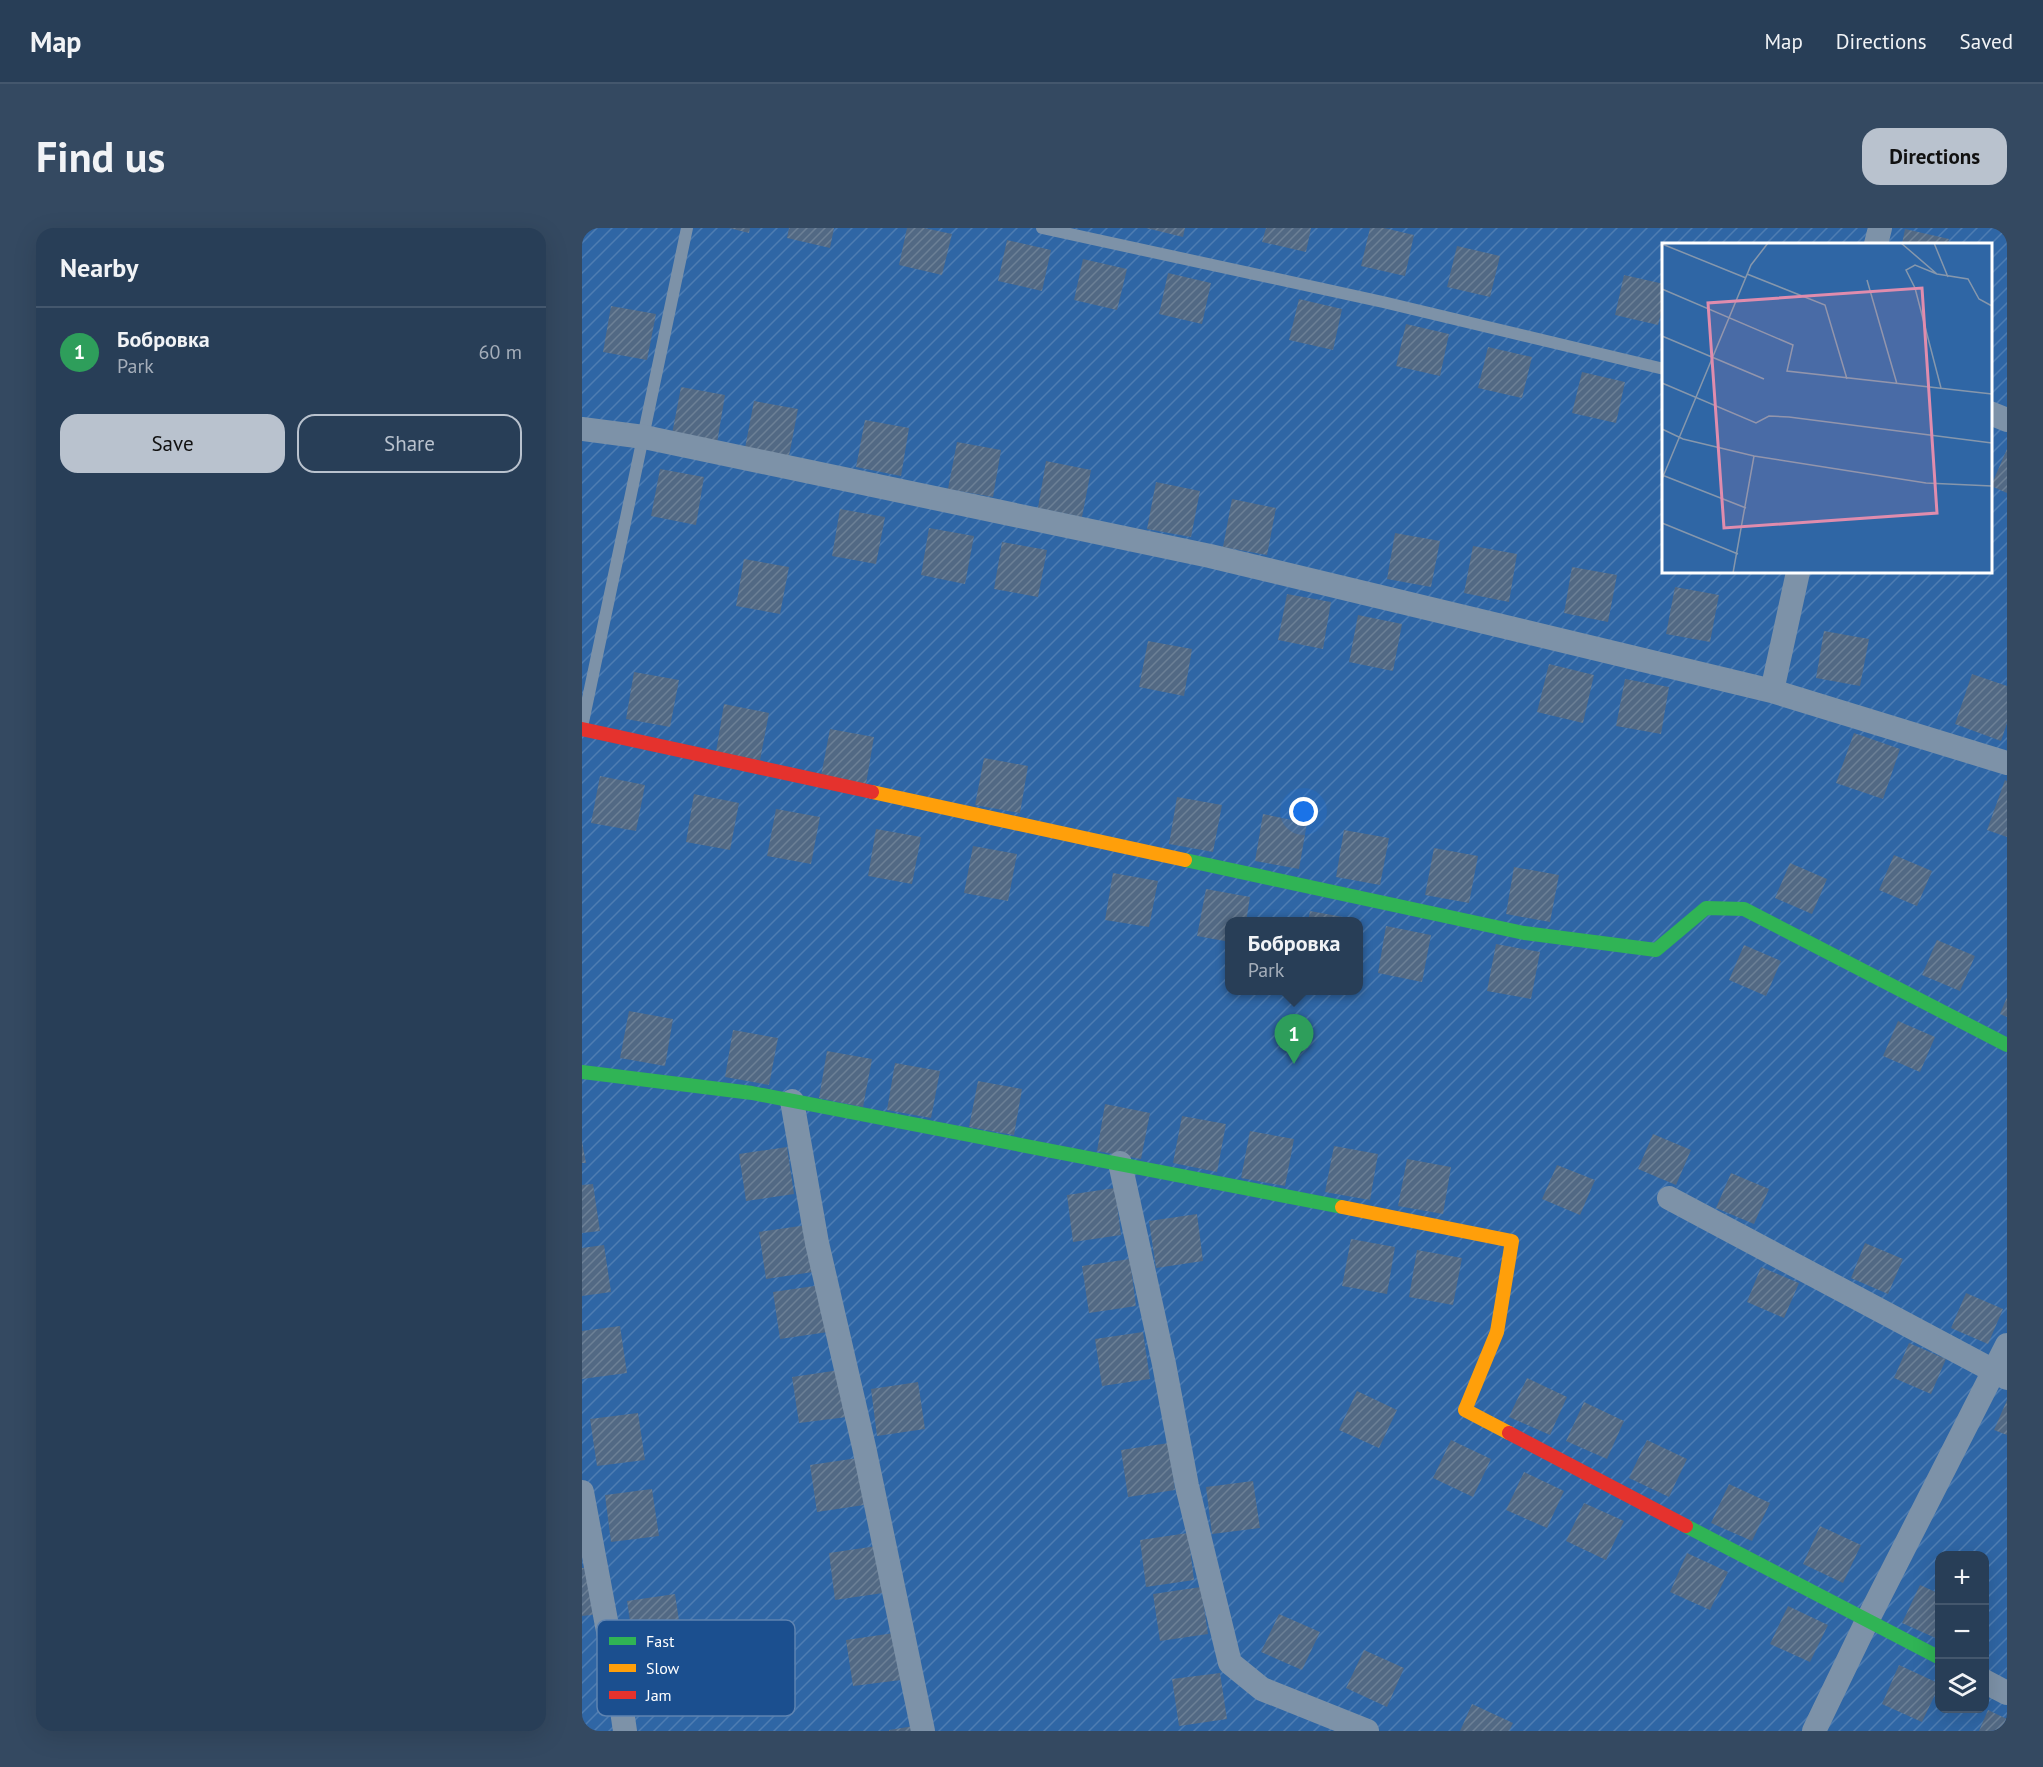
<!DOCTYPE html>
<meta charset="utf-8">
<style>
body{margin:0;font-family:"PT Sans",sans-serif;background:#344961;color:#f1f3f6}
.controls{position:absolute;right:18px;bottom:18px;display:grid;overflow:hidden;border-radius:12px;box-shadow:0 6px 24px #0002}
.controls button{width:54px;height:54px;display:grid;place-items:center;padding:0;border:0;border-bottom:2px solid #44576d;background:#283e57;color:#f1f3f6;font:30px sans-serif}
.you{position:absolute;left:722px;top:584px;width:21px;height:21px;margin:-15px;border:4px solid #fff;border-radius:50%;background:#1a73e8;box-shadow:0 0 0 9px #1a73e833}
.badge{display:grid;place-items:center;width:39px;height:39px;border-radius:50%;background:#b9c2ce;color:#fff;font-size:20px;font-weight:700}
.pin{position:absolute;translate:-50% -50px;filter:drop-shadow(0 2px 3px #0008)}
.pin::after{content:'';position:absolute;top:32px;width:21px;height:18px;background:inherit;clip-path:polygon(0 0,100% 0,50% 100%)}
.popup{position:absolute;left:643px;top:689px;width:138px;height:78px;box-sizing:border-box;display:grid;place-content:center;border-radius:12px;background:#283e57;filter:drop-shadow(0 2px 4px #0005);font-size:20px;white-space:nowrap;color:#a5aeba}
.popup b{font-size:22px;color:#f1f3f6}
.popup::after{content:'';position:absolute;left:50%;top:100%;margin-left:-12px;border:12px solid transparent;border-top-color:#283e57}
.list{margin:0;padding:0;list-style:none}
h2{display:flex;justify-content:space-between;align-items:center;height:78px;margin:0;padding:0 24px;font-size:26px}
h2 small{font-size:20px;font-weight:400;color:#a5aeba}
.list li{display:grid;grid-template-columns:39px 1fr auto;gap:18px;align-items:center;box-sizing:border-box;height:90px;padding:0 24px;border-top:2px solid #44576d}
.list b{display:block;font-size:22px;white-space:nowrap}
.list p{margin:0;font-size:20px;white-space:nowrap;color:#a5aeba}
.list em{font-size:20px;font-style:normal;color:#a5aeba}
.actions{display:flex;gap:12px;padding:18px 24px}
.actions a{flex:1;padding:14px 0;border:2px solid #b9c2ce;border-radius:18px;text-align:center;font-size:21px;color:#b9c2ce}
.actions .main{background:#b9c2ce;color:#111}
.icon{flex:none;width:33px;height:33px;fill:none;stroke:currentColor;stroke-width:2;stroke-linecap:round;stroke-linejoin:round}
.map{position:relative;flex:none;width:1425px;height:1503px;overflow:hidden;border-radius:18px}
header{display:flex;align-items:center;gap:36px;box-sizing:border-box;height:84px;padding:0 30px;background:#283e57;border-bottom:2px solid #44576d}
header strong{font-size:28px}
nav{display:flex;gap:33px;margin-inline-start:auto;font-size:21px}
.intro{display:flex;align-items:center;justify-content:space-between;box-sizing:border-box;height:144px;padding:0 36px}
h1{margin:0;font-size:42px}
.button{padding:15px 27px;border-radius:18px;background:#b9c2ce;color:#111;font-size:21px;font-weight:700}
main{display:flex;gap:36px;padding:0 36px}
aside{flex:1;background:#283e57;border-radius:18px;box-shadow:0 6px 24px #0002}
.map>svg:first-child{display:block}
</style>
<header>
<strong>Map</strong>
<nav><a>Map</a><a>Directions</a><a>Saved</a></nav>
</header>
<div class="intro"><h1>Find us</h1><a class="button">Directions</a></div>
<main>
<aside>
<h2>Nearby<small></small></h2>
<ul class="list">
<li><span class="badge" style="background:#2e9e5b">1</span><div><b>Бобровка</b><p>Park</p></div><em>60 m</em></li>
</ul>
<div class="actions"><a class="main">Save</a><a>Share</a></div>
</aside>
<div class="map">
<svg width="1425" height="1503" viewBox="0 0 1425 1503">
<defs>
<pattern id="garden-furrows" width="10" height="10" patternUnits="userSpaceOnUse" patternTransform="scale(1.5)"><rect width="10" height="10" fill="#2f66a5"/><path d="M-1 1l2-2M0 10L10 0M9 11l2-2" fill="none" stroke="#4e7db2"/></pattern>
<pattern id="building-hatch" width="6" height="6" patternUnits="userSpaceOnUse" patternTransform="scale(1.5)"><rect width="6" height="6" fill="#526984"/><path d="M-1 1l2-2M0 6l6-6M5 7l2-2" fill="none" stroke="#6c8096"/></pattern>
</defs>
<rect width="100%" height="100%" fill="#365274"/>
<path fill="url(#garden-furrows)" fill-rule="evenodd" d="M0,0H1425V1503H0ZM1082,16H1408V344H1082ZM648,694H777V762H648ZM1358,1328H1402V1480H1358Z"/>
<path fill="url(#building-hatch)" d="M147,0H168L167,5Z
M207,0H252L248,20L205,10Z
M325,0H342L370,6L360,47L317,37Z
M564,0H603L601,9Z
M684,0H729L724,24L680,14Z
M788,0H802L832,7L823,48L779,38Z
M1323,1L1367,11L1366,16H1320Z
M425,12L469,22L460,63L416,53Z
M875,18L918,28L908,69L865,59Z
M501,31L545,41L535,82L492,72Z
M586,45L629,55L620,96L577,86Z
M1042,47L1082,56V73L1076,97L1033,87Z
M717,71L760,81L751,122L707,112Z
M29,78L74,86L65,132L21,124Z
M824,96L867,106L858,148L814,138Z
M906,119L950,129L940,170L896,160Z
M1000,144L1043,154L1034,195L990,185Z
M99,159L143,167L135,215L90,206Z
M172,173L216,181L207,228L163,220Z
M283,192L327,200L319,248L274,239Z
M375,214L419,222L411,269L366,261Z
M1425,221V265L1409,258Z
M464,233L509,242L500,289L456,280Z
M78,241L122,249L114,297L69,288Z
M574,254L618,263L609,309L565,301Z
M650,271L694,280L685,327L641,319Z
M258,281L303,289L294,336L250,328Z
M347,300L392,308L383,356L339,347Z
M813,305L858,313L849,359L805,351Z
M420,314L465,322L456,369L412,361Z
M891,318L935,326L927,374L882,365Z
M162,331L207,339L198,386L154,378Z
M990,339L1035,347L1026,394L982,385Z
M1093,359L1137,367L1128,414L1084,406Z
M705,366L749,374L741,421L696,412Z
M776,387L820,396L811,443L767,434Z
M1242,403L1287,411L1278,458L1234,450Z
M566,413L610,421L602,468L557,459Z
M967,436L1012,447L1001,495L955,484Z
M52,444L97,452L88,499L44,491Z
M1390,446L1425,458V495L1419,513L1373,496Z
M1043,451L1087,459L1079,506L1034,498Z
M142,476L187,485L178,532L134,524Z
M248,501L292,509L284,556L239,548Z
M1272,505L1318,521L1301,571L1254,555Z
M402,530L446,538L438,585L393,577Z
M18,548L63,557L54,603L9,595Z
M1423,552L1425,553V609L1405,602Z
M112,566L157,575L148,622L104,614Z
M595,569L640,577L631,624L587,616Z
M194,581L238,589L229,636L185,628Z
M681,586L725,595L717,641L673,633Z
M294,601L339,609L330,656L286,648Z
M762,602L807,610L798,657L754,649Z
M391,618L435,626L426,673L382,665Z
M852,620L896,628L887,675L843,667Z
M1312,627L1350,643L1335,678L1297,662Z
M1208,635L1245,651L1230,686L1193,670Z
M932,639L977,647L968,694L924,686Z
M531,645L576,653L567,699L523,692Z
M624,661L668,669L664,694H648V714L615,708Z
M728,683L772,691V694H726Z
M804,698L849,707L840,754L796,745Z
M1355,712L1393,728L1378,763L1340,747Z
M914,716L958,724L949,771L905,763Z
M1162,717L1199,733L1184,768L1147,752Z
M1425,769V789L1418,786Z
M47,783L91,791L83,838L38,830Z
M1316,793L1353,809L1338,844L1301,828Z
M151,802L196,810L187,857L143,849Z
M245,823L290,831L281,879L237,870Z
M313,835L358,843L349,890L305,882Z
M396,853L440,861L432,907L387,899Z
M523,876L568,885L559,931L515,923Z
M600,888L644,896L635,944L591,935Z
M668,903L712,911L703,958L659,950Z
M1071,906L1109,922L1094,957L1056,941Z
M0,914L4,935H0Z
M752,918L796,926L788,972L743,964Z
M205,919L212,966L164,973L157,926Z
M825,931L869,939L861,986L816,978Z
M975,937L1013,952L998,987L960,971Z
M1149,945L1187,961L1172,996L1134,980Z
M11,956L18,1003L0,1005V957Z
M533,960L539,1007L491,1014L485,967Z
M615,986L621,1033L574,1040L567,993Z
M225,997L231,1044L184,1051L177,1004Z
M769,1011L813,1019L805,1066L760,1058Z
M1283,1015L1321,1031L1306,1066L1269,1050Z
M22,1017L29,1064L0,1068V1020Z
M835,1022L880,1030L871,1077L827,1069Z
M548,1031L554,1078L507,1085L500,1038Z
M1179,1039L1217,1055L1202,1090L1165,1074Z
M239,1057L246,1104L198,1111L191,1064Z
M1384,1065L1421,1081L1406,1116L1369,1100Z
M38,1098L45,1145L0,1151V1103Z
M561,1104L568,1151L520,1158L513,1111Z
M1327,1115L1364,1131L1349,1166L1312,1150Z
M258,1142L265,1189L217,1195L210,1149Z
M945,1150L985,1169L968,1207L927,1189Z
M336,1154L343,1201L295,1208L289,1161Z
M775,1163L815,1182L797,1220L757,1202Z
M1425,1172V1207L1412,1202Z
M1002,1174L1042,1193L1025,1231L984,1213Z
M56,1185L63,1232L15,1238L8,1191Z
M869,1212L909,1231L891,1269L851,1250Z
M1065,1212L1105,1231L1087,1269L1047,1250Z
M587,1215L593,1262L546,1269L539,1222Z
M276,1230L282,1277L235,1284L228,1237Z
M942,1244L982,1263L965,1300L924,1282Z
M671,1253L678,1300L630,1306L624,1259Z
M1147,1256L1188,1275L1170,1313L1129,1295Z
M70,1261L77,1308L29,1314L23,1267Z
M1002,1275L1042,1293L1024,1332L984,1313Z
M1238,1298L1279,1317L1261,1355L1221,1336Z
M606,1305L612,1352L564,1359L558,1312Z
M295,1318L301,1365L253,1372L247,1325Z
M1105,1325L1146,1344L1128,1382L1088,1364Z
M11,1339L18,1386L0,1388V1340Z
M1338,1357L1358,1366V1412L1320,1395Z
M619,1359L626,1406L578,1413L571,1366Z
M93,1366L100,1413L52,1420L45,1373Z
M1206,1378L1246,1397L1228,1434L1188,1416Z
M697,1386L738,1404L720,1442L679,1424Z
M312,1405L319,1452L271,1458L264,1412Z
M782,1422L822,1440L805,1479L764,1460Z
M107,1434L114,1481L66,1488L59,1441Z
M1317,1437L1358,1456L1340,1494L1300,1476Z
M638,1445L645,1491L597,1498L590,1451Z
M890,1476L931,1495L927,1503H878Z
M1406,1482L1425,1491V1503H1397Z
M332,1498L333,1503H307V1502Z"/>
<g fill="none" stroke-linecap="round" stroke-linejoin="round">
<path stroke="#7d92a8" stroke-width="12" d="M460,0L801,74L1082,141
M0,499L105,0"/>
<path stroke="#7d92a8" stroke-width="24" d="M1294,16L1298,0
M1408,185L1425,192
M0,201L62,209L628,328L1190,463L1425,535
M1190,463L1216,344
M210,873L235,1015L282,1219L341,1503
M538,935L582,1136L605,1258L648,1435L680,1461L785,1503
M1087,970L1425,1150
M0,1264L37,1462L43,1503
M1402,1453L1425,1465
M1232,1503L1285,1393L1425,1117"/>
<path stroke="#30b455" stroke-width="14" d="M603,632L942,705L1074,722L1124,680L1162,681L1425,817
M0,844L170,865L760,979
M1104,1298L1358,1430"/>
<path stroke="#ff9f0a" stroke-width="14" d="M290,564L603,632
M760,979L930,1013L915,1104L883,1182L927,1205"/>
<path stroke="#e5322d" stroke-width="14" d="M0,501L290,564
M927,1205L1104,1298"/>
</g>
<g transform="translate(1080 15)">
<rect width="330" height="330" fill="#365274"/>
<path d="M0,0H330V330H0Z" fill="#2f66a5"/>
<path fill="none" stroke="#8697ac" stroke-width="1.5" d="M239,0L275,31L306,36L317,56L330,63M272,0L286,34M0,1L84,35M85,31L163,62L185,136M275,31L253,22L244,27L253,45L279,145M205,37L235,141M0,46L131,102L125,128L330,151M0,93L102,136M0,140L94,180L107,173L127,174L330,200M0,186L21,196L92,213L264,240L330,243M0,232L84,265M0,236L89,22L106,0M0,280L76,311M71,330L92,213"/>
<path fill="#e08cad" fill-opacity="0.15" stroke="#e08cad" stroke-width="3" d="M260,45L275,270L62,285L46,60Z"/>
<rect width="330" height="330" fill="none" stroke="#fff" stroke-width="3"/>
</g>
<rect x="15" y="1392" width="198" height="96" rx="9" fill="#1b4f8f" stroke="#5f84b1" stroke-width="1.5"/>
<rect x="27" y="1409" width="27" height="8" fill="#30b455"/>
<rect x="27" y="1436" width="27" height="8" fill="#ff9f0a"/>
<rect x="27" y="1463" width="27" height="8" fill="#e5322d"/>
<g font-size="16" fill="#fff">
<text x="64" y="1419">Fast</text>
<text x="64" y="1446">Slow</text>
<text x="64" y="1473">Jam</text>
</g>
</svg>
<div class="controls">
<button>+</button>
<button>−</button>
<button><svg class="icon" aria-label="layers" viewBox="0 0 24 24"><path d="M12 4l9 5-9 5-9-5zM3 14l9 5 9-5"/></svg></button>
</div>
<div class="you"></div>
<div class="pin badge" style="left:712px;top:836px;background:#2e9e5b">1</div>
<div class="popup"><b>Бобровка</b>Park</div>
</div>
</main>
